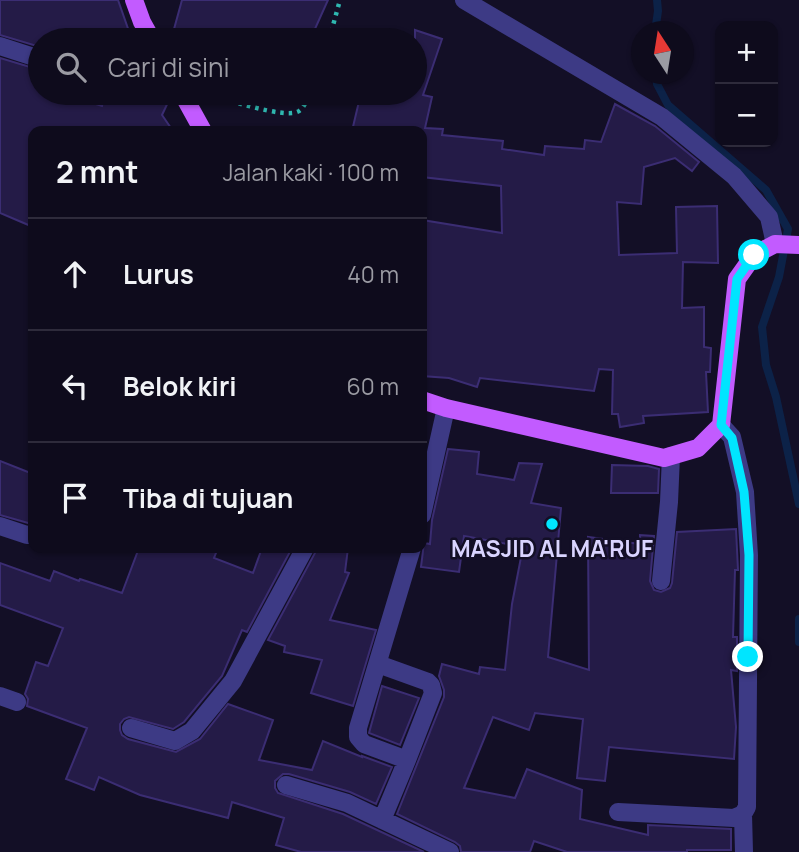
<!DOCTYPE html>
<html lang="id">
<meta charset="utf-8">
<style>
body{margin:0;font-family:Manrope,sans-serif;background:#171425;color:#f1f3f6}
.controls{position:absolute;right:21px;top:21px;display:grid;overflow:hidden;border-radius:14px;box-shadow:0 2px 5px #0004}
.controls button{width:63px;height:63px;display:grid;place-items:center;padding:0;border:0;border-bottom:2px solid #2e2b3b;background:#0e0b1c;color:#f1f3f6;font:35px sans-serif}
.compass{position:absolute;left:631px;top:21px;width:63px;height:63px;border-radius:50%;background:#0e0b1c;box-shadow:0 2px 5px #0004;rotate:348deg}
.stop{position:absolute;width:21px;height:21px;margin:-16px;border:5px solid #00e5ff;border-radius:50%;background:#fff}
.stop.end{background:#00e5ff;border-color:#fff;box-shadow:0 2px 7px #0008}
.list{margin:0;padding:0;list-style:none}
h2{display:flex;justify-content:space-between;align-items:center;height:91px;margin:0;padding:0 28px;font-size:30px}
h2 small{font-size:23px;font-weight:400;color:#9b9ba3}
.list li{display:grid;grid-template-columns:46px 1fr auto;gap:21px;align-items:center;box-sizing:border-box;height:112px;padding:0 28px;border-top:2px solid #2e2b3b}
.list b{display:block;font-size:26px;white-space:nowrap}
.list em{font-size:23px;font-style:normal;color:#9b9ba3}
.icon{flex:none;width:38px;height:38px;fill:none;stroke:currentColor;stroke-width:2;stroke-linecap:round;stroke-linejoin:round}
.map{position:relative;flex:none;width:799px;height:852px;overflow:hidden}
.search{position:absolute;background:#0e0b1c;box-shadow:0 2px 5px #0004;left:28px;top:28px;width:399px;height:77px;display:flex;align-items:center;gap:18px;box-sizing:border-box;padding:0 24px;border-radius:38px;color:#9b9ba3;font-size:26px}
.panel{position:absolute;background:#0e0b1c;box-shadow:0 2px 5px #0004;left:28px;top:126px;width:399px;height:427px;border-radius:14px}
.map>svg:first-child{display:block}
</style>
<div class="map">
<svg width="799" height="852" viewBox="0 0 799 852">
<rect width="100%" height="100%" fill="#130f26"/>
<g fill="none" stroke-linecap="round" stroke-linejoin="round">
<path stroke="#0c2248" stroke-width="8" d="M655,32L658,11L657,0
M656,74L657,84L668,105L766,190L788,229L779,277L762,327L766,365L776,397L799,504
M799,619V642"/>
</g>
<path fill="#241b47" stroke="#3b2d73" stroke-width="2" d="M0,0H118L132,40H40V47L0,35Z
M182,0H328L310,40H171Z
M415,30L442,39L423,95L432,97L425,128L443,129L442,135L503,141L502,149L544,155L545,146L584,149L585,140L601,142L615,104L655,126L699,162L692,171L675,158L644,167L641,204L617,202L619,255L677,253L676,207L717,206L718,263L683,262L682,308L704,307V347L711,348L710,372H706L708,412L643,416L644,423L620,427L618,414H612L613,370L599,369L594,391L480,378L477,387L449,378L422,376V220L502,233L501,186L422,177V131H352L361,93H415Z
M0,58L40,70V93H62L102,106L105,93H171V96L162,115L173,131H33V227L19,221L0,213Z
M448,449L479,452L477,474L514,480L519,463L542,464L531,503L561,508L548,657L589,670L588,537L640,544V535L654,536L650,581L654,590L661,592L670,588L672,583L677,532L736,529L738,570H735L733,637H737V671L731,670L736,727L734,759L609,747L605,781L577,778L583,719L535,713L529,730L493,717L464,788L515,798L527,769L582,790L580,819L648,835V825L731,829V850H687V852H567L534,841L530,852H461L460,846L455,842L397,814L444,697V690L439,676L442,664L479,674L480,667L505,670L512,604L523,547L464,536L459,572L421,567L424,543L430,544L432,520Z
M0,461L33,474V523H28L0,515Z
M612,465L648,466L659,469L658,493H611Z
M139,548H218L214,558L253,573L262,548H292L247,632L242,630L222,676L184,722L173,729L129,717L124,719L120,724V730L122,735L128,739L176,752L200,739L228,704L273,720L259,760L312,770L323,741L362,757V756L392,767L376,804L350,792L289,774H283L275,781V788L278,793L343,814L424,852H301L276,845L284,818L232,802L228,818L140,795L99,777L94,790L66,779L87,728L27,706L28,699L25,694L36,662L48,666L63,628L0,605V563L50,581L54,571L79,581L80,579L122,593Z
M316,548H348L345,572L349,573L330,620L376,630L353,706L311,693L322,660L284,652L285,646L268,640L315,553Z
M382,686L419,698L400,745L369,733Z"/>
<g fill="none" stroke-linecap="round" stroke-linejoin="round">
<path stroke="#2fb8b0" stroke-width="4.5" stroke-dasharray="3.5 5" stroke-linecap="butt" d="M329,40L340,0
M206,94C223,98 286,120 299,111C304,108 307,99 311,93"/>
<path stroke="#3d3a85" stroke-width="18" d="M464,0L662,117L734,176L769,217L775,244
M0,46L40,59
M422,515L446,408
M0,526L27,535L33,534
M661,581L669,502L671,456
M378,664L428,682L431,685L433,693L407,760
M0,696L17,702
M131,728L175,741L192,731L233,681L305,548
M286,785L347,803L450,852
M618,812L734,818L743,814L747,807L749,555L745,492L732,437L721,425
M743,814L744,852
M382,820L407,760L364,744L358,737V728L412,548"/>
<path stroke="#c25bff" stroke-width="18" d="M134,0L142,22L152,40
M182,93L203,131
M422,400L446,408L664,458L698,448L721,425L737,279L754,255L775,244L799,245"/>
</g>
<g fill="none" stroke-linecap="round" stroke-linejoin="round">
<path stroke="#00e5ff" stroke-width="9" d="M748,657L749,555L744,492L732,438L721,425L737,279L754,255"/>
</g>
<circle fill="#00e5ff" stroke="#130f26" stroke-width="2.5" cx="552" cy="524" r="7"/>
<g text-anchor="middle" stroke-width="5" stroke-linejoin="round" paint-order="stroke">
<g font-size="23" font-weight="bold" fill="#d9d4ff" stroke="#130f26">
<text x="552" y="557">MASJID AL MA'RUF</text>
</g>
</g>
</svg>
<div class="controls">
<button>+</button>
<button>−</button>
</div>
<svg class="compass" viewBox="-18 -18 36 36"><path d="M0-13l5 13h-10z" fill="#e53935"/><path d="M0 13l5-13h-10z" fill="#9b9ba3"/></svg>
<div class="stop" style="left:754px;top:255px"></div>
<div class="stop end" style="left:748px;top:657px"></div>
<div class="search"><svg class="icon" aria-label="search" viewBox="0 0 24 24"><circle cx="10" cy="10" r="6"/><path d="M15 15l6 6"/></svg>Cari di sini</div>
<section class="panel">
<h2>2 mnt<small>Jalan kaki · 100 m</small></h2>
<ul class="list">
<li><svg class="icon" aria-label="ahead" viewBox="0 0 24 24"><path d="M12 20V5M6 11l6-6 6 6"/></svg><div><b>Lurus</b></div><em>40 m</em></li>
<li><svg class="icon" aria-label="left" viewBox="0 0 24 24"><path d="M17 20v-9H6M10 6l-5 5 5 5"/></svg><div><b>Belok kiri</b></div><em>60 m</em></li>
<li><svg class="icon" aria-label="arrive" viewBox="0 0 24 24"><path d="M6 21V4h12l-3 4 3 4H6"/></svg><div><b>Tiba di tujuan</b></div></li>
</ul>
</section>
</div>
